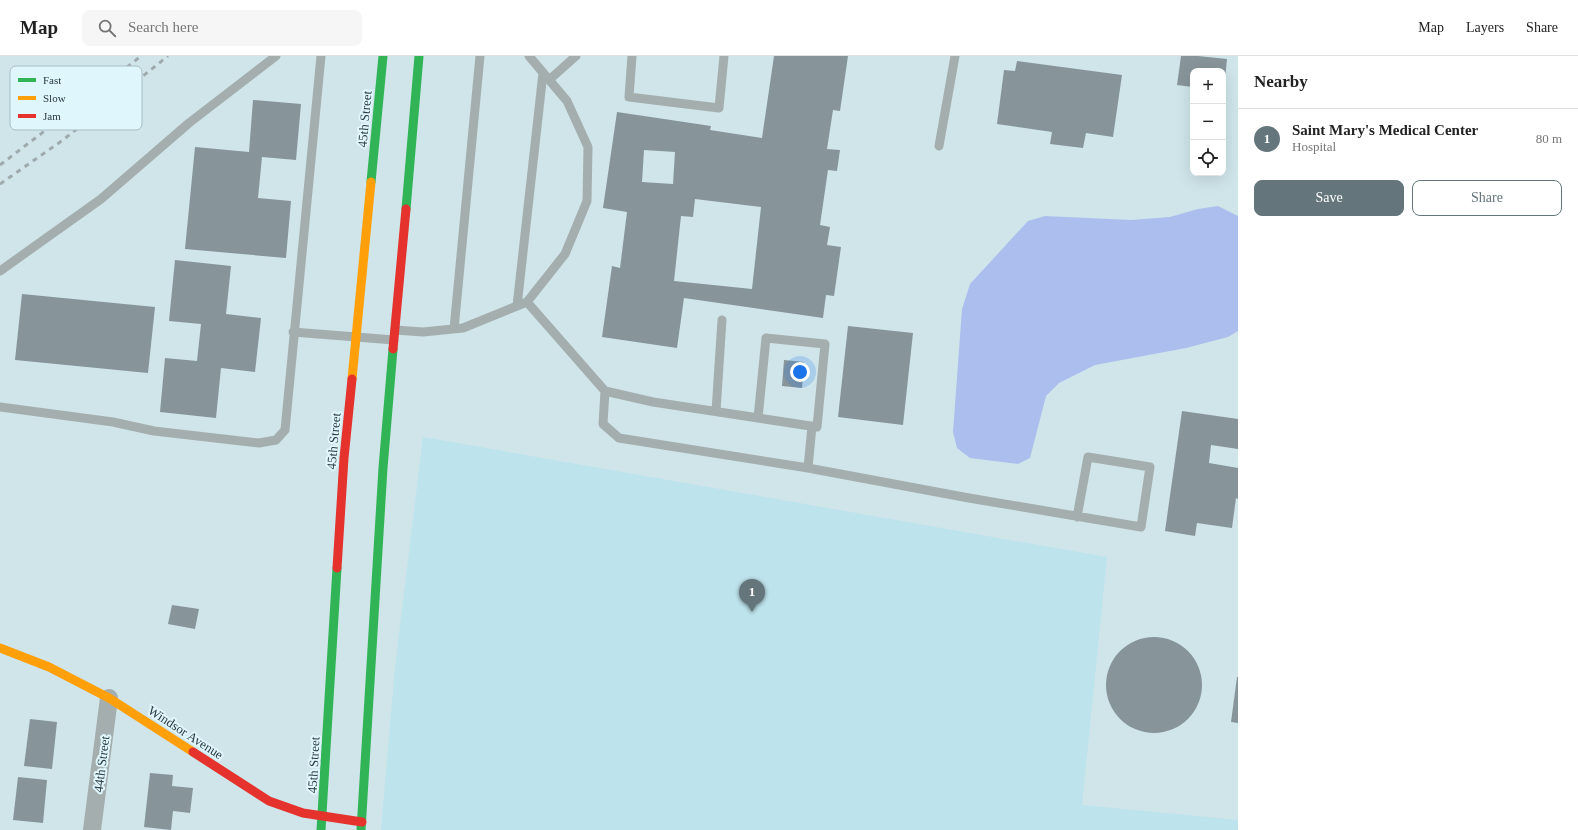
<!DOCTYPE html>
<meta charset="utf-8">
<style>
body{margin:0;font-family:Georgia,serif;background:#f6f6f6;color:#222}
.controls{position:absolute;right:12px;top:12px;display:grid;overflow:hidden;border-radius:8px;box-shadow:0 4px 16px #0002}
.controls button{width:36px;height:36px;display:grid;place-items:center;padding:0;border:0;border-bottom:1px solid #e0e0e0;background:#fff;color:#222;font:20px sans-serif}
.you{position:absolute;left:800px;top:316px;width:14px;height:14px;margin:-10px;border:3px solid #fff;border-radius:50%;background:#1a73e8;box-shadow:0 0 0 6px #1a73e833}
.badge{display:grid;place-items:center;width:26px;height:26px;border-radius:50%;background:#64767b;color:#fff;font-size:13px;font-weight:700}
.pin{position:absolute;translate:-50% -33px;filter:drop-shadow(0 1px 2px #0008)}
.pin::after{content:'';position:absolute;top:21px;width:14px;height:12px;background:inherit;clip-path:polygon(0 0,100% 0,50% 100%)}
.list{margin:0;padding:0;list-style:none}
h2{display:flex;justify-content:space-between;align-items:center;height:52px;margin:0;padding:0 16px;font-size:17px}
h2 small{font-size:13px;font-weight:400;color:#767676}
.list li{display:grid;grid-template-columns:26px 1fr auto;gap:12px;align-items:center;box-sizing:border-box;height:60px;padding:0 16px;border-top:1px solid #e0e0e0}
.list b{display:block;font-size:15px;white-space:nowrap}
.list p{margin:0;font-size:13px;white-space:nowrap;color:#767676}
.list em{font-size:13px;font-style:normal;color:#767676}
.actions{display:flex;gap:8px;padding:12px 16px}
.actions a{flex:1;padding:9px 0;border:1px solid #64767b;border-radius:8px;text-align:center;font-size:14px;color:#64767b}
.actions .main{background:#64767b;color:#fff}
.icon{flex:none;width:22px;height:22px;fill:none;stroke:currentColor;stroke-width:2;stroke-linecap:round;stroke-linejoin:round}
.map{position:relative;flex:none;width:1238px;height:774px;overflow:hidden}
header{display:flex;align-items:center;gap:24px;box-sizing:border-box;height:56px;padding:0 20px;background:#fff;border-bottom:1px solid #e0e0e0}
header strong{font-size:19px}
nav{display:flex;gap:22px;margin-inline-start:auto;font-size:14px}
.search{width:280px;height:36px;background:#f6f6f6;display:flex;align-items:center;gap:10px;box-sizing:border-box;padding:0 14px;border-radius:8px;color:#767676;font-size:15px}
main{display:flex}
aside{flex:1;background:#fff}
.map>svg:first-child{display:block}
</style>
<header>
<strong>Map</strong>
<div class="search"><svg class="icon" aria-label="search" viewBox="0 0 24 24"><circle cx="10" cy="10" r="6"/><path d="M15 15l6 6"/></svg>Search here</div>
<nav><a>Map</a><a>Layers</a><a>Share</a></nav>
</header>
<main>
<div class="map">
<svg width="1238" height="774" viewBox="0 0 1238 774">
<rect width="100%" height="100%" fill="#cfe5ea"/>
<path fill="#bde3ec" d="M423,381L1107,501L1082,749L1238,764V774H381L395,611Z"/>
<path fill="#acbeee" d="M1218,150L1238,160V275L1228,281L1186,292L1095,309L1059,327L1046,340L1030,402L1018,408L970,402L957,392L953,376L962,253L970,228L1028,165L1045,160L1131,164L1170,161L1198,153Z"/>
<path fill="#87959b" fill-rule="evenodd" d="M774,0H848L840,55L833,54L827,93L840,94L837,115L828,114L820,169L830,171L827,189L841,191L834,240L826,239L823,262L684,242L677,292L602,281L612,210L620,212L627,156L603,152L617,56L711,70L710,74L762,82ZM644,94L675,96L673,128L642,126ZM695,143L761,151L752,233L674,225L681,160L693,161Z
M1181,0H1198L1227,3L1224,33L1223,15H1193V31L1177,29Z
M1017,5L1122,19L1113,81L1086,77L1083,92L1050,88L1052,76L997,68L1004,14L1015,15Z
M253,44L301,48L296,104L262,101L258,142L291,145L286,202L185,193L195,91L249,96Z
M175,204L231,210L226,258L261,262L255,316L221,312L216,362L160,356L165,302L197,305L201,268L169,265Z
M22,238L155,251L148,317L15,304Z
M848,270L913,277L903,369L838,361Z
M784,304L804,306L802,332L782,330Z
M1182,355L1238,363V393L1211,389L1209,407L1238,412V443L1236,442L1232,472L1197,467L1195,480L1165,475Z
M172,549L199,553L195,573L168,568Z
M1106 629a48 48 0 1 1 96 0a48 48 0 1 1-96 0Z
M1237,621H1238V667L1231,666Z
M30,663L57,666L52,713L24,710Z
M150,717L173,719L172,730L193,732L190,757L173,755L171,774L144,771Z
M18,721L47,724L43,767L13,764Z"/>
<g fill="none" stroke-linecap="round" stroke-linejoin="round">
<path stroke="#a5aeae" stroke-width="9" d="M632,0L629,41L719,52L724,0
M549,24L576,0
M939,90L955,0
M0,215L101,143L189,67L276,0
M527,246L605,335L653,346L817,371L825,288L766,282L758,362
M517,250L543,17
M454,273L480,0
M395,274L423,276L463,272L527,246L565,198L587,145L588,91L567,45L529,0
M293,276L394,284
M605,335L603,368L619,382L808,412L969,442L1141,471L1150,411L1088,401L1077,461
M0,351L113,366L154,375L259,387L276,384L285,374L321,0
M716,355L722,264
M808,412L812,370"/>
<path stroke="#a5aeae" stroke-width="18" d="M92,774L109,642"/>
<path stroke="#30b455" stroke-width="9" d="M371,126L383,0
M406,153L419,0
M321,774L337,512
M361,774L383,412L393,293"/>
<path stroke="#ff9f0a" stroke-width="9" d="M352,323L371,126
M0,592L49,611L109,642L193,696"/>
<path stroke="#e5322d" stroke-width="9" d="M393,293L406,153
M337,512L344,402L352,323
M193,696L269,745L303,757L362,766"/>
<path stroke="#9faaad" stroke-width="3" stroke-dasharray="5 5" stroke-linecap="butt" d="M0,109L101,32L141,0
M0,128L63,84L168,0"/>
</g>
<g text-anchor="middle" stroke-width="4" stroke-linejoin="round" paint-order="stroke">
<g font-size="13" fill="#2b3b3f" stroke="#def6fc">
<text transform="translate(364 63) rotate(-85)" y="5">45th Street</text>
<text transform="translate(333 385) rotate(-85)" y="5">45th Street</text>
<text transform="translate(186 676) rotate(33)" y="5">Windsor Avenue</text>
<text transform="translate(101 708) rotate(-83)" y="5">44th Street</text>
<text transform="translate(313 709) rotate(-87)" y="5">45th Street</text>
</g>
</g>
<rect x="10" y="10" width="132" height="64" rx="6" fill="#def6fc" stroke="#a8bec3" stroke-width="1"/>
<rect x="18" y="22" width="18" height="4" fill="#30b455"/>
<rect x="18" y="40" width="18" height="4" fill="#ff9f0a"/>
<rect x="18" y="58" width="18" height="4" fill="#e5322d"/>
<g font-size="11" fill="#2b3b3f">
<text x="43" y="28">Fast</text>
<text x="43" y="46">Slow</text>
<text x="43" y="64">Jam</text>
</g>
</svg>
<div class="controls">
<button>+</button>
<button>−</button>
<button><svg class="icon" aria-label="locate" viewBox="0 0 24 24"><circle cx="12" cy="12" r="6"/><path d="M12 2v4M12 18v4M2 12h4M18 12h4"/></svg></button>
</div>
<div class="you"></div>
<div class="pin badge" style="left:752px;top:556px">1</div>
</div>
<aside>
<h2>Nearby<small></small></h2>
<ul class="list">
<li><span class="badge">1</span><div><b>Saint Mary's Medical Center</b><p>Hospital</p></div><em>80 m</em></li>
</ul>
<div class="actions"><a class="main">Save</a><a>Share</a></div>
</aside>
</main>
